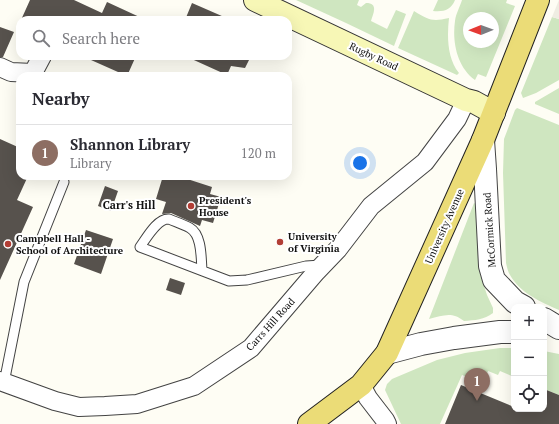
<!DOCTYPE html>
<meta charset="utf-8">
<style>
body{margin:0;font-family:"PT Serif",serif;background:#f7f7f7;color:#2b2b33}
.controls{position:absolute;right:12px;bottom:12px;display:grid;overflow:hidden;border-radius:8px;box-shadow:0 4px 16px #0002}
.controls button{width:36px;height:36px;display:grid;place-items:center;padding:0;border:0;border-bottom:1px solid #e1e1e2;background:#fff;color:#2b2b33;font:20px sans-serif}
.compass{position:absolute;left:463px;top:12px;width:36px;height:36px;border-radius:50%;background:#fff;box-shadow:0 4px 16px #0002;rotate:269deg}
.you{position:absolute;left:360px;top:163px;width:14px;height:14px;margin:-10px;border:3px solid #fff;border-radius:50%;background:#1a73e8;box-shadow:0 0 0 6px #1a73e833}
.badge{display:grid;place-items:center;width:26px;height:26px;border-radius:50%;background:#db2777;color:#fff;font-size:13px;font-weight:700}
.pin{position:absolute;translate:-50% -33px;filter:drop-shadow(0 1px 2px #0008)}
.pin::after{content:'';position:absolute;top:21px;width:14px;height:12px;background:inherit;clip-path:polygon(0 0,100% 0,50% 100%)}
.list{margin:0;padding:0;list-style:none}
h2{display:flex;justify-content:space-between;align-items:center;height:52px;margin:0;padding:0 16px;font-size:17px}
h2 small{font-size:13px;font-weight:400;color:#7c7c81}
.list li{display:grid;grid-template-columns:26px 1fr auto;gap:12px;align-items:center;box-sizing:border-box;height:56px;padding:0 16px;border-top:1px solid #e1e1e2}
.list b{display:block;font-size:15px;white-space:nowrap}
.list p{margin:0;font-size:13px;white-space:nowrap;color:#7c7c81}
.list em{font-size:13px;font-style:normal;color:#7c7c81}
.icon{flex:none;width:22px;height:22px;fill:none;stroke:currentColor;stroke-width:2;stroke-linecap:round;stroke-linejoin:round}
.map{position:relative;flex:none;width:559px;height:424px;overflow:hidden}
.search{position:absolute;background:#fff;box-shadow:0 4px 16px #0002;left:16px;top:16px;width:276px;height:44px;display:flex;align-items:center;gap:10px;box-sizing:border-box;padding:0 14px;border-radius:12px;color:#7c7c81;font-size:15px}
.panel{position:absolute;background:#fff;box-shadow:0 4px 16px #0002;left:16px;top:72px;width:276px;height:108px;border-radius:12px}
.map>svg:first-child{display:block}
</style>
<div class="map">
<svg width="559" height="424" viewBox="0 0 559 424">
<rect width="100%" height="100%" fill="#fefdf4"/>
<path fill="#cfe6c0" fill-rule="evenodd" d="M296,0H359L357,5L361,7L366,3C379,3 373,14 371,21L387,29L396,10L406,14L394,46L346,23Z
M438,0H455C451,10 444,12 433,11Z
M462,0H507L506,3L515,6L486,77L478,74L475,80C457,67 452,42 455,21C456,13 460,7 462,0ZM469,18H493V42H469Z
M414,11C429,20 432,22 449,18C447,36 447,58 459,73L457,75L398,48Z
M552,17L559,19V80L536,93L523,98L521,93Z
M559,88V114L535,104V102Z
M517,108L559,125V310C541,302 520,293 510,275C508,272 507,267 506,263L503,173L504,139L515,110Z
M474,203L479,206L478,256L480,274L487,295L493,308V313C484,320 475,320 464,321C451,311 443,316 429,319Z
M500,348H514V377L500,371L498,375L488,371L486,377L474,372L472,379L462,375L440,424H401L385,390L387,384L392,379L437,360L465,353Z
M544,351L559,354V395L544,389Z"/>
<path fill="#efede2" d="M559,0V19L552,17Z"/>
<path fill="#57524d" d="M30,0H74L102,13L107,2L146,20H21Z
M192,3L231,20H185Z
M0,27L14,32L3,57H0Z
M82,56H136L127,76Z
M185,56H251L245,68L231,66L227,75Z
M0,139L20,148V176H28L17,200L33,207L0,280Z
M163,176H178L212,187L210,194L221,197L213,223L202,220L200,226L171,213L162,214L166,202L156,199Z
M105,186L118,191L111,211L98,206Z
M86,230L113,239L101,274L74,264Z
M170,278L185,283L181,295L166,290Z
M461,385L514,407V409H544V389L559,395V424H445Z"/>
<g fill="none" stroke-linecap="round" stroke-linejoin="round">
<defs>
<path id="service" d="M202,270C201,258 202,235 190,228C183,224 176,222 169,219C157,218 146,239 140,247L229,281L247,280L306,266L321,265
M4,383L24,282L64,182"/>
<path id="minor" d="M0,67L11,72L33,73L42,56
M0,381L55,401L79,407L105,406L137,404L194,386L251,348L316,272L338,249L371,206L425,162L457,119L466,100
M361,385L368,398L385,420L387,424"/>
<path id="tertiary" d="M483,140L485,169L490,266L494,280L515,302L524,307
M544,319L559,328
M387,353L421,344L454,338L500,332H514"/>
<path id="secondary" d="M255,0L466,100L474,102L494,113"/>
<path id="primary" d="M309,424L361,385L387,353L483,140L538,0"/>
</defs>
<use href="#service" stroke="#434343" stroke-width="11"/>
<use href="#minor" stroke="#434343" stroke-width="20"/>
<use href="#tertiary" stroke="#434343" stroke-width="24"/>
<use href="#secondary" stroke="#323232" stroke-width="24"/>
<use href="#primary" stroke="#212121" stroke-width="24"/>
<use href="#service" stroke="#fff" stroke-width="9"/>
<use href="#minor" stroke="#fff" stroke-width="18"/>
<use href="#tertiary" stroke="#fff" stroke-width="22"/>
<use href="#secondary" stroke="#f7f7b6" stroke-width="22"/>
<use href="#primary" stroke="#ebdc77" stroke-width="22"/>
</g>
<g fill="#b23e35" stroke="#fff" stroke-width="1.5">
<circle cx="191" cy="206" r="4"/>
<circle cx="280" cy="242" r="4"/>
<circle cx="8" cy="244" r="4"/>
</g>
<g text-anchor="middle" stroke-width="4" stroke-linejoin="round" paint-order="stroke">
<g font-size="10" fill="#101010" stroke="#fff">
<text transform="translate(374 56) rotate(25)" y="4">Rugby Road</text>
<text transform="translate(444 226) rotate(-66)" y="4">University Avenue</text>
<text transform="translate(489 230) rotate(-94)" y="4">McCormick Road</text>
<text transform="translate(270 324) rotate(-48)" y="4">Carrs Hill Road</text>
</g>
<g font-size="10" font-weight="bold" fill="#101010" stroke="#fff" text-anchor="start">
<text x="199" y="204">President's<tspan x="199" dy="12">House</tspan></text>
<text x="288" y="240">University<tspan x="288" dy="12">of Virginia</tspan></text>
<text x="16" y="242">Campbell Hall -<tspan x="16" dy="12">School of Architecture</tspan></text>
</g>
<g font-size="11" font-weight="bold" fill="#101010" stroke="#fff">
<text x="129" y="209">Carr's Hill</text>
</g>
</g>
</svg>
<div class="controls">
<button>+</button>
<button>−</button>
<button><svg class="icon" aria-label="locate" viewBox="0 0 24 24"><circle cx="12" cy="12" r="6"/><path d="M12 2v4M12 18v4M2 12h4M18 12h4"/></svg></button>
</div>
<svg class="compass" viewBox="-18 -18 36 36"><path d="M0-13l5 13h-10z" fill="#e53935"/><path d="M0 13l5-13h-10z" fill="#7c7c81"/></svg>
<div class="you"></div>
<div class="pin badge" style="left:477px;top:401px;background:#8d6e63">1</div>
<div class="search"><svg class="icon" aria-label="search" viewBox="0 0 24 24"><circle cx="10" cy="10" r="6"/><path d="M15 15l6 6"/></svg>Search here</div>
<section class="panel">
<h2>Nearby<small></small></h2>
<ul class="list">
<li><span class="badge" style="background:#8d6e63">1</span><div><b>Shannon Library</b><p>Library</p></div><em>120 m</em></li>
</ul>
</section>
</div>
